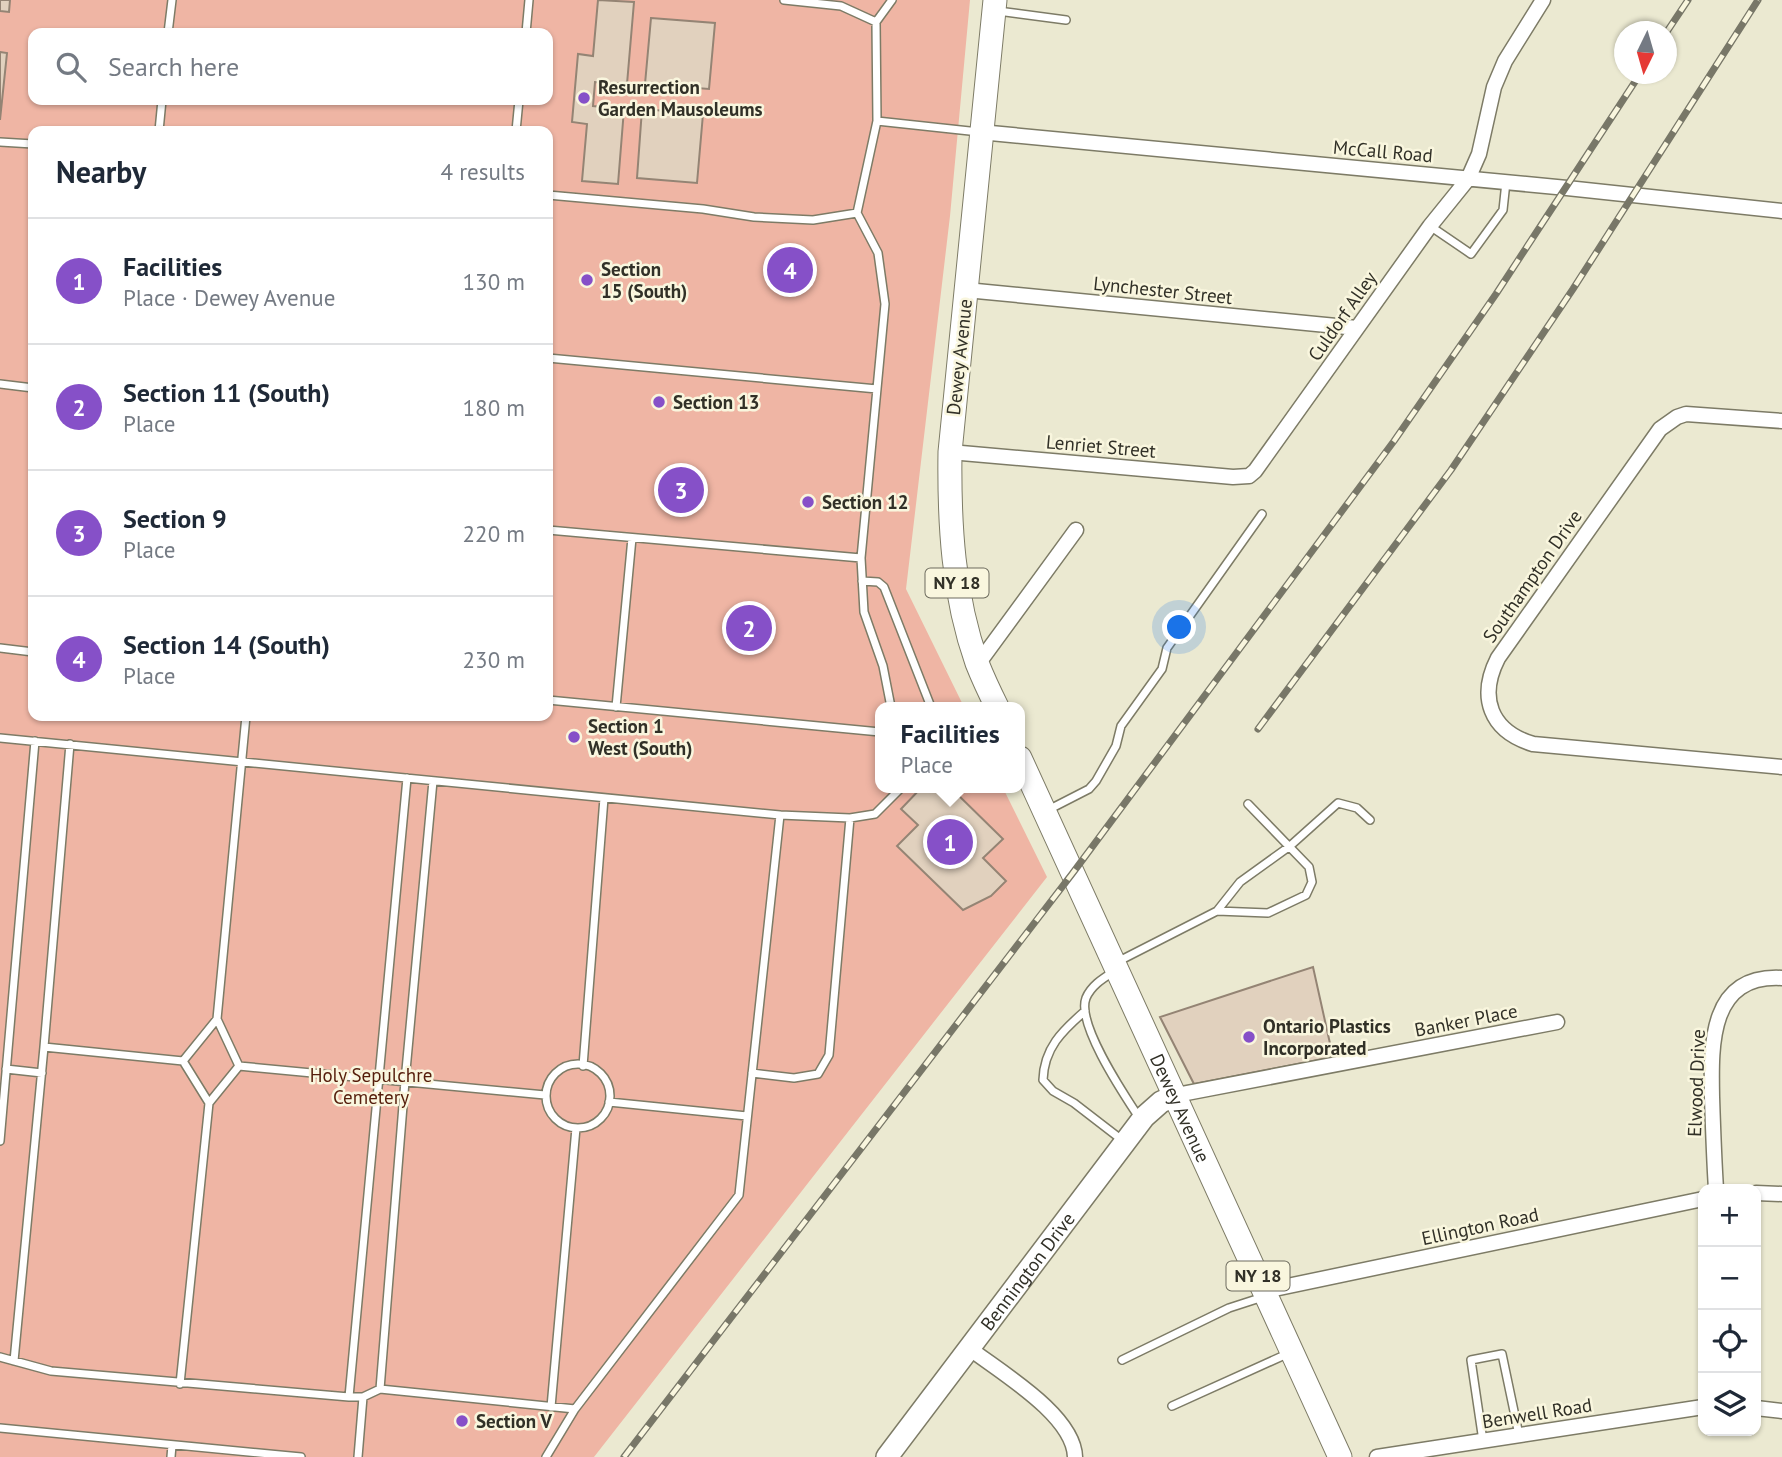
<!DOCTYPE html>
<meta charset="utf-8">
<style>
body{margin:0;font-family:"PT Sans",sans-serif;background:#f6f6f7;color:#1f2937}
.controls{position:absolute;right:21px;bottom:21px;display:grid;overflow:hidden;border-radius:14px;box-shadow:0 2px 5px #0004}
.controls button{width:63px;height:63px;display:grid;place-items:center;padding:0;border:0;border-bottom:2px solid #e0e1e3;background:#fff;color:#1f2937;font:35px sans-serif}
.compass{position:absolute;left:1614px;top:21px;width:63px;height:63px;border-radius:50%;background:#fff;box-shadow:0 2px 5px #0004;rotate:185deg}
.you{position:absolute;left:1180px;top:628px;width:24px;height:24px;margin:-18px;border:5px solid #fff;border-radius:50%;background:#1a73e8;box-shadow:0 0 0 10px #1a73e833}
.badge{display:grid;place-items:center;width:46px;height:46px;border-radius:50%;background:#8650c8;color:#fff;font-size:23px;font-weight:700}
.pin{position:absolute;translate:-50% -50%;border:4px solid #fff;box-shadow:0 2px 7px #0006}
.popup{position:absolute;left:875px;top:702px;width:150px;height:91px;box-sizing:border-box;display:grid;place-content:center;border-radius:14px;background:#fff;filter:drop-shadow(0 2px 5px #0005);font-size:23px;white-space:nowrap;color:#747a83}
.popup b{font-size:26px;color:#1f2937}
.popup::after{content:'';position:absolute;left:50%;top:100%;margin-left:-14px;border:14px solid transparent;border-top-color:#fff}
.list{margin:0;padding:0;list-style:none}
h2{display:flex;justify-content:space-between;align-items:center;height:91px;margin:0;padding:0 28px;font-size:30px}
h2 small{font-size:23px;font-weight:400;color:#747a83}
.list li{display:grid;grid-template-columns:46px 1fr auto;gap:21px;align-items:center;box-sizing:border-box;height:126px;padding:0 28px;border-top:2px solid #e0e1e3}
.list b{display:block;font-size:26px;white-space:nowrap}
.list p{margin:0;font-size:23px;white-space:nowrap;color:#747a83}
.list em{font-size:23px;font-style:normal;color:#747a83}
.icon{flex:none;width:38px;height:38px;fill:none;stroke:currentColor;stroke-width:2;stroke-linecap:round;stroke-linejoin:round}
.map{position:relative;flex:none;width:1782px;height:1457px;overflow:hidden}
.search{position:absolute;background:#fff;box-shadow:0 2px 5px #0004;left:28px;top:28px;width:525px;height:77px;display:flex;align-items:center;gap:18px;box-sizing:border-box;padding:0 24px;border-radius:14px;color:#747a83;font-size:26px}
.panel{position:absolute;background:#fff;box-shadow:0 2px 5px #0004;left:28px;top:126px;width:525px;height:595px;border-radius:14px}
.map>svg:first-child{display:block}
</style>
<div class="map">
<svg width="1782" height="1457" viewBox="0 0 1782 1457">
<rect width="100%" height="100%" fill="#ebe9d1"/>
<path fill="#efb5a4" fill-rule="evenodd" d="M0,0H970L950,216L906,589L964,707H880V788H1003L1047,877L594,1457H0ZM33,33H548V100H33ZM33,131H548V716H33Z"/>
<path fill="#e1d1be" stroke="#948474" stroke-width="2" d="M0,0H10L9,12L0,11Z
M598,0L634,2L627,84L595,82L593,106L624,109L618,184L582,181L587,124L572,122L578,54L593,56Z
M651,18L715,23L709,89L645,84Z
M0,52L7,53L0,120Z
M642,109L703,114L697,183L637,178Z
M921,788H951L1003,839L983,858L1006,881L991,896L963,910L897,846L918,825L901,809Z
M1313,967L1333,1057L1194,1084L1160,1017Z"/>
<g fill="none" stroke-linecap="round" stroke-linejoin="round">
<defs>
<path id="lane" d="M784,0L841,6L876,22L877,121
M998,11L1066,20
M876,22L892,0
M168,33L172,0
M526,33L529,0
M159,131L162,100
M516,131L519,100
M0,142L33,144
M548,195L703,209L754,217L813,220L857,213
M1430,226L1471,254L1503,210L1506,182
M548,358L877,389
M0,384L33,388
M548,530L861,558
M862,581L878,582L884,587L931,707
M0,648L33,652
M548,700L880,732
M616,707L632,538
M891,707L883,666L864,612L861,558L885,304L878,253L857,213L877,121L979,132
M0,738L780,815L850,818L875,814L901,788
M1048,810L1089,789L1096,781L1116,746L1121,726L1162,669L1167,648L1262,514
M1217,911L1240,882L1290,846L1338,803L1357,808L1370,820
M1117,962L1217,911L1268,913L1306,895L1312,882L1309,867L1248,804
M1113,972C1102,979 1091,986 1086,998C1076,1024 1125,1096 1140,1119
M1085,1011C1062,1031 1044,1048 1043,1080L1053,1091L1074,1103L1122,1140
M217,1019L246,716
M217,1019L239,1066L209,1103L183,1061Z
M44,1047L183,1061
M546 1096a32 32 0 1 1 64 0a32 32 0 1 1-64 0Z
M239,1066L545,1095
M583,1066L604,798
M6,1069L42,1073
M752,1073L794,1078L818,1074L829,1055L850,818
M609,1102L747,1116
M0,1141L35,741
M0,1357L51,1371L349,1397H363L380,1389L575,1409
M1122,1360L1229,1308L1263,1297
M14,1361L44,1047L70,744
M180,1384L209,1103
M380,1389L405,1081L433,781
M349,1397L407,778
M1172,1406L1287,1354
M551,1407L576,1128
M0,1428L301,1457
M1483,1441L1471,1360L1502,1354L1519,1435
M171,1457L172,1445
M358,1457L363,1397
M546,1457L575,1409L739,1195L780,815"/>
<path id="street" d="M980,132L1567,188L1782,211
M966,290L1357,328
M1782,421L1686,414L1677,417L1660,429L1498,658C1478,697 1490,731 1533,744L1782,767
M950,452L1233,477L1249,476L1255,471L1430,226L1468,179L1479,154L1494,87L1505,61L1543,0
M978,664L1076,530
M1176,1095L1557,1022
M1716,1189C1714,1159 1713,1128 1712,1097C1711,1045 1709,974 1782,978
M1756,1193L1782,1194
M1264,1291L1703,1199
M969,1348C1000,1372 1074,1415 1075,1457
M1756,1408L1782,1411
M1377,1457L1703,1407"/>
<g id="secondary">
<path id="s1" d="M887,1457L1144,1117L1161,1102L1176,1095"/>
</g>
<g id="primary">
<path d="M995,0L950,452C949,524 953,595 977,663C983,678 990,693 997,707"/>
<path id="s2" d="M1020,758L1340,1457"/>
</g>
</defs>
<use href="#lane" stroke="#7d7b66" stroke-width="10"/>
<use href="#street" stroke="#7d7b66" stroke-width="17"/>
<use href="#secondary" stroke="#7d7b66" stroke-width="24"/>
<use href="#primary" stroke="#7d7b66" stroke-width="25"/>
<use href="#lane" stroke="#fff" stroke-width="7"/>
<use href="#street" stroke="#fff" stroke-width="14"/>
<use href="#secondary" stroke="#fff" stroke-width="21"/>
<use href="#primary" stroke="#fff" stroke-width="23"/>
<defs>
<path id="rail" d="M1666,33L1688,0
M1258,729L1451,470L1573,289L1758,0
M624,1457L1072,874L1394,441L1496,294L1640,74"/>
</defs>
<use href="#rail" stroke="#787768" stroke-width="7"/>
<use href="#rail" stroke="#f9f6de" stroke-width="4.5" stroke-dasharray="13" stroke-linecap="butt"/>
</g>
<g fill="#8650c8" stroke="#f9f6de" stroke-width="2.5">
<circle cx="584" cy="98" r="7"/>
<circle cx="587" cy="280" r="7"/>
<circle cx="659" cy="402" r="7"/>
<circle cx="808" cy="502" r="7"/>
<circle cx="574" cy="737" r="7"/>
<circle cx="1249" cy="1037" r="7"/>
<circle cx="462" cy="1421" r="7"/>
</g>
<g text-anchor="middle" stroke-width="5" stroke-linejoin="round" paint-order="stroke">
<g fill="#f9f6de" stroke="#6d6b5e" stroke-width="2">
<rect x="925.5" y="568.5" width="63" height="29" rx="5"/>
<rect x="1226.5" y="1261.5" width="63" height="29" rx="5"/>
</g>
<g font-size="18" font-weight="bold" fill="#313027">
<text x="957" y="589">NY 18</text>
<text x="1258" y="1282">NY 18</text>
</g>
<g font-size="19" font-weight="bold" fill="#313027" stroke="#f9f6de" text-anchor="start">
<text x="598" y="94">Resurrection<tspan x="598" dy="22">Garden Mausoleums</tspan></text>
<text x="601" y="276">Section<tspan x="601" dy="22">15 (South)</tspan></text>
<text x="673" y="409">Section 13</text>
<text x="822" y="509">Section 12</text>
<text x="588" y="733">Section 1<tspan x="588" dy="22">West (South)</tspan></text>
<text x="1263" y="1033">Ontario Plastics<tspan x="1263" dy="22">Incorporated</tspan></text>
<text x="476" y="1428">Section V</text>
</g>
<g font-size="19" fill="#313027" stroke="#f9f6de">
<text transform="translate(1383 151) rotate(5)" y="7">McCall Road</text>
<text transform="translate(1163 290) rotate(6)" y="7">Lynchester Street</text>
<text transform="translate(1342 316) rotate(-55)" y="7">Culdorf Alley</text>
<text transform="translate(959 357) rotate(-84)" y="7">Dewey Avenue</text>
<text transform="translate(1101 446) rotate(5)" y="7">Lenriet Street</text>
<text transform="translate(1532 576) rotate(-55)" y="7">Southampton Drive</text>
<text transform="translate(1466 1020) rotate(-11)" y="7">Banker Place</text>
<text transform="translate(1696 1083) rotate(-88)" y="7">Elwood Drive</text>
<text dy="7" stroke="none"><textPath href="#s2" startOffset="385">Dewey Avenue</textPath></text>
<text transform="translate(1480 1226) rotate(-12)" y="7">Ellington Road</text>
<text dy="7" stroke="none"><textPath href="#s1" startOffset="233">Bennington Drive</textPath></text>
<text transform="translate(1537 1413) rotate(-9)" y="7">Benwell Road</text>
</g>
<g font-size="19" fill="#551d0b" stroke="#f9f6de">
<text x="371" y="1082">Holy Sepulchre<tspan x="371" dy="22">Cemetery</tspan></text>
</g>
</g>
</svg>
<div class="controls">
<button>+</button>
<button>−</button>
<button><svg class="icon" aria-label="locate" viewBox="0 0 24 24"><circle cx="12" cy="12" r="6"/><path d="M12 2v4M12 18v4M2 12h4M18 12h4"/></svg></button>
<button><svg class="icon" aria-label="layers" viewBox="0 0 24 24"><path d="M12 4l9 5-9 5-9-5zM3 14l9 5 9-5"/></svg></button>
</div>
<svg class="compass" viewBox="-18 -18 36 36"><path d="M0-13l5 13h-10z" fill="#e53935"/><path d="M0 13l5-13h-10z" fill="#747a83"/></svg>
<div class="you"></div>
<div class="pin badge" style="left:950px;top:842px">1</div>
<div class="popup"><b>Facilities</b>Place</div>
<div class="pin badge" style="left:749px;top:628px">2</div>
<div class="pin badge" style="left:681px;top:490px">3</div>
<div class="pin badge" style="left:790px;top:270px">4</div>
<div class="search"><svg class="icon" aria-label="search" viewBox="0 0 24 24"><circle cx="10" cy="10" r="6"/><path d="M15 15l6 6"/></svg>Search here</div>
<section class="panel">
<h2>Nearby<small>4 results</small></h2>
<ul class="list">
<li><span class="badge">1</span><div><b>Facilities</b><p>Place · Dewey Avenue</p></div><em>130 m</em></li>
<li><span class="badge">2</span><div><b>Section 11 (South)</b><p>Place</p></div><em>180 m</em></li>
<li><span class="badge">3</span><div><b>Section 9</b><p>Place</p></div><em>220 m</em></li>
<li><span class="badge">4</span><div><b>Section 14 (South)</b><p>Place</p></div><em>230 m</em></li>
</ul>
</section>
</div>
